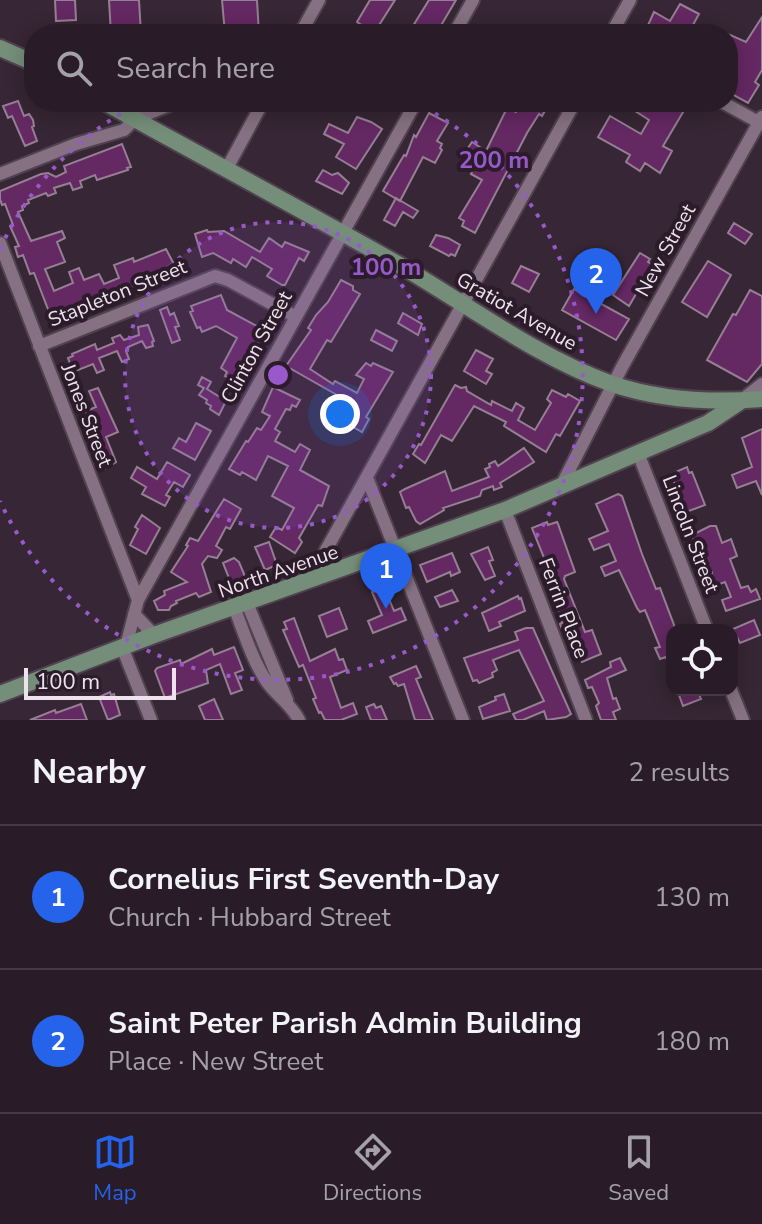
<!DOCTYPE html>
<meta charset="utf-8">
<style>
body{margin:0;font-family:"Nunito Sans",sans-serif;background:#352934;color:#f1f3f6}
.controls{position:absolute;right:24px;bottom:24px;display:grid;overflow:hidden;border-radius:16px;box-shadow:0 4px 20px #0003}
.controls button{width:72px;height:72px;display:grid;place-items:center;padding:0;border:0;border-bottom:2px solid #453a45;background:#291c28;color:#f1f3f6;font:40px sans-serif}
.scale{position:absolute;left:24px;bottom:20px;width:152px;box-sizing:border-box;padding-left:8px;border:4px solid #eee3ed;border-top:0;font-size:22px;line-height:28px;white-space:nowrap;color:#eee3ed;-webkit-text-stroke:6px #2c1c2b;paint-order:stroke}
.you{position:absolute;left:340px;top:414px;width:28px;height:28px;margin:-20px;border:6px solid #fff;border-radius:50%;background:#1a73e8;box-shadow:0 0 0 12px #1a73e833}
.badge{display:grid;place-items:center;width:52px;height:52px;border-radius:50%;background:#2563eb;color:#fff;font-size:26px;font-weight:700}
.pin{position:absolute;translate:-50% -66px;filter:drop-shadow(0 2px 4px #0008)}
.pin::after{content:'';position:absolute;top:42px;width:28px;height:24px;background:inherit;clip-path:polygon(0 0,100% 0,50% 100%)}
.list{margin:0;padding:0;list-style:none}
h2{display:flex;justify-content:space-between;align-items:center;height:104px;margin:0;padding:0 32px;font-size:34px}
h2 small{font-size:26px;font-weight:400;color:#a5a1a8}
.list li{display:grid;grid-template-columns:52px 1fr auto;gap:24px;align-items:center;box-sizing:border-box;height:144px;padding:0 32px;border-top:2px solid #453a45}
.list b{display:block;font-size:30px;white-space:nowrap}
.list p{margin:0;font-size:26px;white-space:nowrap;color:#a5a1a8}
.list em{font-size:26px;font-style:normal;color:#a5a1a8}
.icon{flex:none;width:44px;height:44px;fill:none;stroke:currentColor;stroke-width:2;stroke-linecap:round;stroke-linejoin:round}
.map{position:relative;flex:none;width:762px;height:720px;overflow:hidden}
.search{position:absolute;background:#291c28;box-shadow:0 4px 20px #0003;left:24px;right:24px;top:24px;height:88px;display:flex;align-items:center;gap:20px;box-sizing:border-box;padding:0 28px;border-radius:32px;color:#a5a1a8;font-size:30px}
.sheet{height:392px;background:#291c28}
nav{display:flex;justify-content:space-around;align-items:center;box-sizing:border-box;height:112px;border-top:2px solid #453a45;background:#291c28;font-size:22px;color:#a5a1a8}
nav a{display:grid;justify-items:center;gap:4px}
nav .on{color:#2563eb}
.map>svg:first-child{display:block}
</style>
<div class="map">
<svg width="762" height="720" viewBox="0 0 762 720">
<rect width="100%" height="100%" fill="#372635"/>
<path fill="#642862" stroke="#958093" stroke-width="2" d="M55,0H75L76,20L56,21Z
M109,0H139L141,34H111Z
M222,0H257L259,34H225Z
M370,0H395L374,33L357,22Z
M429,0H456L436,34H408Z
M680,4L699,14L688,34H644L654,12L670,21Z
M762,17V70L755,82L759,85L748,103L728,92V34L746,42Z
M18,101L24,116L29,114L33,120L34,126L32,127L37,141L25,146L12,116L8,118L3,106Z
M522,102H550L542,116L539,114L527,133L475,233L462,226L464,221L459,218L482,180L471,174L479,159L466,151L472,142L486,151L507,108L516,112Z
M640,102H689L663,146L672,151L660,173L645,163L640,171L626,162L630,155L598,137L610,116L641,134L649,120L635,111Z
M429,113L448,123L437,141L442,144L440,148L442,150L435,163L423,157L400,201L383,191L404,155L406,156L414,135L416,137Z
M357,117L371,122L382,129L356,169L336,157L344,144L324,134L329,124L348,133Z
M122,144L131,167L127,168L128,170L97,180L95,175L80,181L82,187L73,190L70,183L54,188L56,193L48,196L46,193L28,200L29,203L22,206L23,210L18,212L31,241L62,231L65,238L57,242L65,262L45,269L54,291L73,283L69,272L79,268L84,280L99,274L104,284L119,278L114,265L133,258L134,262L166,249L178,272L124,289L123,285L106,292L107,296L105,298L51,317L34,273L30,274L23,255L18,257L15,247L19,246L10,226L13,225L5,204L2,205L0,199V191L41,174L48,173L56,177L66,172L64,166Z
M323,170L332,175L338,173L349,183L342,194L316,181Z
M396,198L418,211L413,218L403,212L395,226L384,220Z
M734,223L752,234L745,244L728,233Z
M207,230L208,232L224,231L260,252L269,238L282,247L285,242L309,252L304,261L299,258L285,285H282L267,276L272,269L252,257L246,267L233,259L231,263L213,253L202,257L195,234Z
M436,235L448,238L460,245L455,256L451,254L449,256L430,246Z
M640,253L650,259L648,262L653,265L629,306L613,295Z
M595,255L607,263L594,283L582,275Z
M708,261L731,275L707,317L682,302Z
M521,266L539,274L529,292L512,283Z
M341,280L353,286V290L360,294L331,342L327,340L310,369L333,384L335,381L357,393L364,379L356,375L366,363L371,366L373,363L393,372L366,417L369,419L362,432L341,420L351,403L286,366L311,330L308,328L316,315L328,302Z
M574,289L629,319L616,340L562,310Z
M750,290L762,296V364L747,382L707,360L733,314L736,315Z
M221,295L227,310L266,331L250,353L244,369L247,370L239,384L225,376L227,372L221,368L237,338L216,326L202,332L200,327L197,328L190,312L193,311L191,306Z
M167,307L170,315L174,313L179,326L175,327L180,340L172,343L160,310Z
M403,313L422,324L418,335L398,323Z
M148,325L154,341L152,342L153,346L146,348L142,341L128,347L126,351L129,359L122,362L117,351L99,358L104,370L97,373L93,364L73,372L68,358L73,356L72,354L95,344L97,350L114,343L112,338L120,335L124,340L139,335L138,327Z
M376,330L397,341L392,351L371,340Z
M476,350L493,359L486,371L492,374L486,384L464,371Z
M202,377L211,382L207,389L226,401L219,415L210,409L211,406L206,403L207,400L199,395L204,388L198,385Z
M455,385L461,388L466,387L467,391L491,405L492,401L512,411L516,403L524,408L518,420L535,430L551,403L547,399L552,390L566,397L568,394L580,401L560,436L556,434L546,452L504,426L506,422L474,406L452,441L441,435L425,463L413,454L419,444L421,445Z
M273,387L300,400L296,407L292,405L290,410L286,409L275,429L280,432L275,441L295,452L300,444L310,450L300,470L329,486L322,506L318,505L299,538L302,542L295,553L270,537L276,527L282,530L294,508L272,496L288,466L268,456L256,480L242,472L240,475L229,469L246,441L248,442L257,428L261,430L270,416L262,412Z
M98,388L118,432L106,437L116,462L106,468L86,411L96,407L89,391Z
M196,423L211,431L195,460L173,448L179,438L186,442Z
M762,429V495L756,481L737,488L732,475L752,467L742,438Z
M524,448L534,462L500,483L502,487L494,490L493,486L482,490L480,496L443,508L444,510L420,524L416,521L409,507L406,508L400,492L405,489L445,471L452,491L489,477L485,469L490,467L489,464L495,461L498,466Z
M167,462L190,475L183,487L174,482L166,495L170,497L165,506L142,494L146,487L131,478L137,467L157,479Z
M687,467L689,473L692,472L705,505L686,512L671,474Z
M618,494L622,496L642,554L656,589L660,588L674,625L672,671L666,657L660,659L655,648L660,647L645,610L640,612L637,608L619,570L605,576L601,567L616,561L609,544L594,550L589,539L608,531L596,504Z
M224,499L241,509L230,529L226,527L216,546L222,550L217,558L208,556L202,564L211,592L199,597L196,593L176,601L177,603L171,606L169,610H158L154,601L165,595L164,591L187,582L171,572L188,546L186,545L190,538L198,541Z
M142,515L160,528L146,554L130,545L138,529L135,527Z
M547,522L548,525L557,522L558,524L575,572L565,576L564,579L585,632L592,630L601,654L582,662L577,650L581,648L575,633L565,637L560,624L562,623L561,617L553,597L559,595L532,528Z
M710,526H716L722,543L731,539L737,556L730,559L741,588L748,586L751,592L756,589L760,599L726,611L722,600L731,597L725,582L714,586L710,575L712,573L700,543L696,544L692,535Z
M269,542L277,565L265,570L255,547Z
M488,547L493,560L489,561L495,576L485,580L471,554Z
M452,553L460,572L451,576L450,572L427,582L420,565Z
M234,558L239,562L244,574V578L231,583L223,563Z
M384,587L394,611L401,608L406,620L373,633L368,621L382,615L372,592Z
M452,590L458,601L440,607L435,597Z
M518,596L519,599L521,598L525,611L499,622L501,626L489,631L482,613Z
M339,608L347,629L327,637L319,616Z
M294,618L310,661L335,649L339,660L343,659L347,670L330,677L341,708L353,703L357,714L341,720H325L321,712L319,713L313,699L316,698L303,665L299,667L283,630L287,629L284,622Z
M754,620L760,635L740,643L733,629Z
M526,628H533L571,714L566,717L547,720L544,711L523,720H516L513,714L544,701L519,650L493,660L497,670L492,673L493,677L479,683L477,680L473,681L464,658L518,640L515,632Z
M234,647L243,670L235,673L242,690L231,694L220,664L206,670L208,683L165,698L155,671L157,668L180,660L181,664L212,649L214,655Z
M620,658L626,670L607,678L613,699L616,698L620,709L613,712L616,720H601L596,706L599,703L592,687L588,688L585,680L611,667L610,662Z
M416,666L421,677L416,679L433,720H415L404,684L398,686L396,683L394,684L390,677Z
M692,690H697L701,699L683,706L679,695Z
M110,692L111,695L114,694L120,715L108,720L99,697Z
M504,694L510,711L483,719L479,707L496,700L495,697Z
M214,699L223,720H205L199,706Z
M81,704L87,720H30L55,710L56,713Z
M374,704L376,708L381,706L387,720H371L366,707Z"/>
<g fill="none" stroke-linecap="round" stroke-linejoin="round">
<defs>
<path id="minor" d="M300,34L319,0
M454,34L473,0
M611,34L630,0
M722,102L762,124
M226,170L263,102
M0,174L76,144L124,130L135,119L177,102
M0,243L138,600
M39,346L215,276L228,280L296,317
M743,399L762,384
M638,453L707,630
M367,478L463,720
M560,488L622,367L762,117
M505,510L586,720
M316,578L326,550L575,102
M247,603L287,700
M234,607C244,632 252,660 267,682C277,696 291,704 299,720
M134,614L154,635
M126,646L138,600L416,102
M122,647L151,720
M731,690L743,720"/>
<path id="major" d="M0,48L34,63
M104,102C201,156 299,208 396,263C467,304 535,356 612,384C660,400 712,403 762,399
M0,694L154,635L505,510L708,423L741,401"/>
</defs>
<use href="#minor" stroke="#50424f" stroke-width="16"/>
<use href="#major" stroke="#50424f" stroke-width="20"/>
<use href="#minor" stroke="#857183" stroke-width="12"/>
<use href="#major" stroke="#748e79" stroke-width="16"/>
</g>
<circle cx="278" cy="375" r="153" fill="#985aca" fill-opacity=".12"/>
<g fill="none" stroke="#985aca" stroke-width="4" stroke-dasharray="4 8">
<circle cx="278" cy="375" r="153"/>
<path d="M0 249A305 305 0 0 1 142 102M414 102A305 305 0 1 1 0 501"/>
</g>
<g text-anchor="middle" stroke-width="8" stroke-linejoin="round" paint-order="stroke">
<g font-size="20" fill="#eee3ed" stroke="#2c1c2b">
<text transform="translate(665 250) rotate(-61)" y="7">New Street</text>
<text transform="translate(117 293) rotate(-22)" y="7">Stapleton Street</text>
<text transform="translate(517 311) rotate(30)" y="7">Gratiot Avenue</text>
<text transform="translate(256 347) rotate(-61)" y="7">Clinton Street</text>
<text transform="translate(87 415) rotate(69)" y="7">Jones Street</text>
<text transform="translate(691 534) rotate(69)" y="7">Lincoln Street</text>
<text transform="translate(278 571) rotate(-19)" y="7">North Avenue</text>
<text transform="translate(564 608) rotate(69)" y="7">Ferrin Place</text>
</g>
</g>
<circle cx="278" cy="375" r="12" fill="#985aca" stroke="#2c1c2b" stroke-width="4"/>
<g font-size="24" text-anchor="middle" font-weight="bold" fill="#985aca" stroke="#2c1c2b" stroke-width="8" stroke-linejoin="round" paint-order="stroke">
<text x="494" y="168">200 m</text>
<text x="386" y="275">100 m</text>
</g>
</svg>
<div class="controls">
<button><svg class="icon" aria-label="locate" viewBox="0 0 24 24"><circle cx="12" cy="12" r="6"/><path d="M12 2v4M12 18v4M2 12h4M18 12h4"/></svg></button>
</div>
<div class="scale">100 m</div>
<div class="you"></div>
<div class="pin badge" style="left:386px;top:609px">1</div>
<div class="pin badge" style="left:596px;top:314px">2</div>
<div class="search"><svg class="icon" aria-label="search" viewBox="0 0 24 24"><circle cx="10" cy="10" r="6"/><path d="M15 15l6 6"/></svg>Search here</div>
</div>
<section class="sheet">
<h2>Nearby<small>2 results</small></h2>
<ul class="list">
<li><span class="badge">1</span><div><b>Cornelius First Seventh-Day</b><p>Church · Hubbard Street</p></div><em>130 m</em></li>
<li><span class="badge">2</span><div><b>Saint Peter Parish Admin Building</b><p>Place · New Street</p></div><em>180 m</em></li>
</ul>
</section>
<nav>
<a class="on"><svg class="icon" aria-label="map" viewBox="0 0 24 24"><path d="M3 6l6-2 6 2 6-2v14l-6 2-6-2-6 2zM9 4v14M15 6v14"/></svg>Map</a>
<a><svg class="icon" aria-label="directions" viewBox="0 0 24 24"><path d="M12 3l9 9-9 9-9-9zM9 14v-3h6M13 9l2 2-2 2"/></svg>Directions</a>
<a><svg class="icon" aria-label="saved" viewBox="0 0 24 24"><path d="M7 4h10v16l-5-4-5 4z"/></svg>Saved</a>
</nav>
